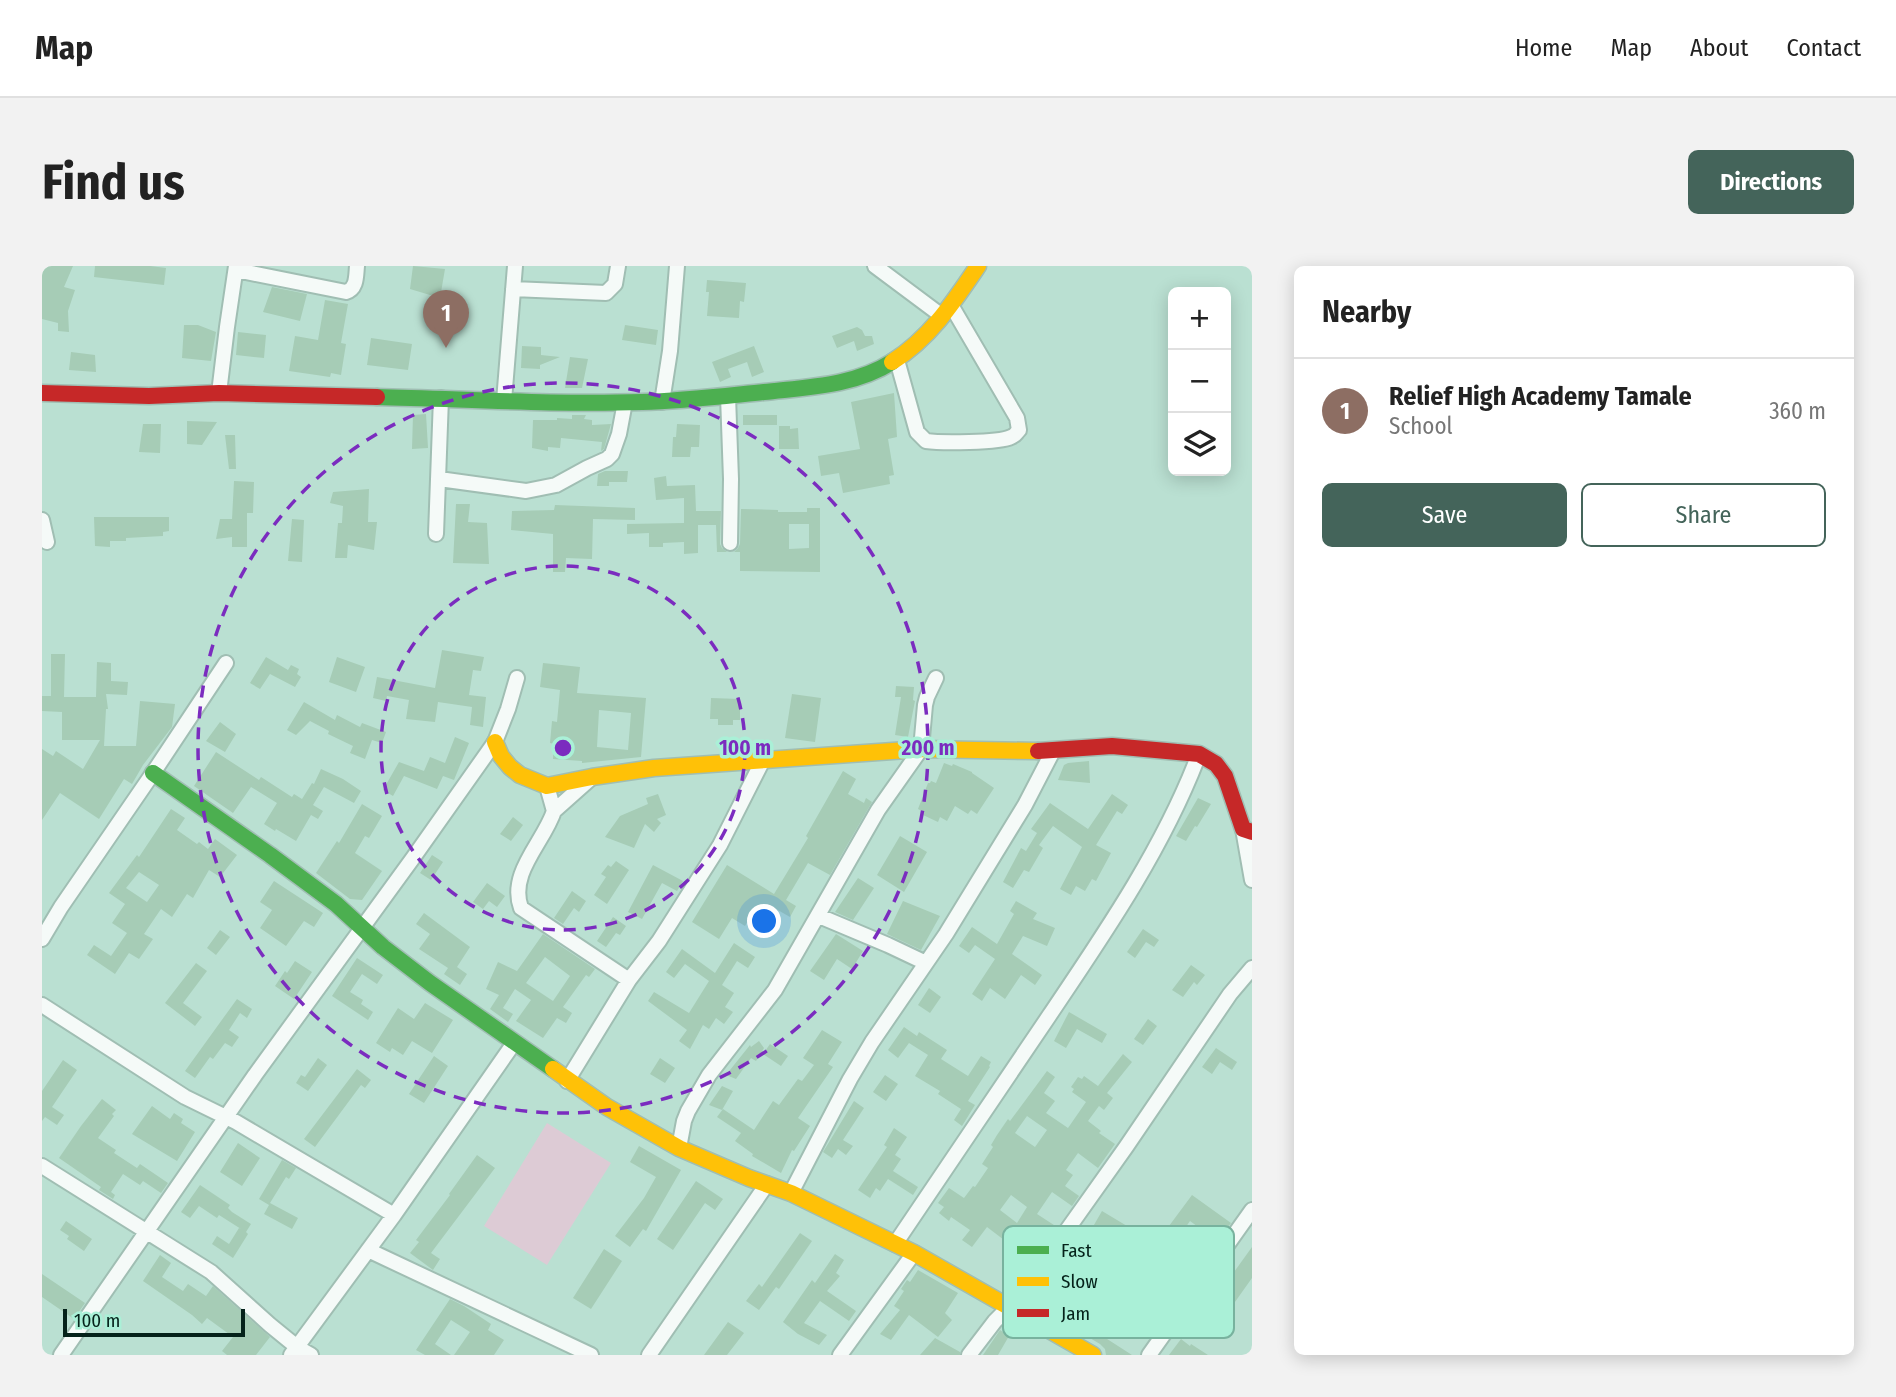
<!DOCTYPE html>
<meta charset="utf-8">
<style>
body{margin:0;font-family:"Fira Sans Condensed",sans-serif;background:#f2f2f2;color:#222}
.controls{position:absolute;right:21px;top:21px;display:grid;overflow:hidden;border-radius:10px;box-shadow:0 4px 18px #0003}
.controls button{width:63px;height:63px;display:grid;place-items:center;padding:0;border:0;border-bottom:2px solid #e0e0e0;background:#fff;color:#222;font:35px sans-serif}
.scale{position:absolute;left:21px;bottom:18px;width:182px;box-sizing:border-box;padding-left:7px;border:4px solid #05221a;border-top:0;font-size:19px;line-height:24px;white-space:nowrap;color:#05221a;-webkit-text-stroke:5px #aaf0d7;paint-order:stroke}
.you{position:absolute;left:723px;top:656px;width:24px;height:24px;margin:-18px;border:5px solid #fff;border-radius:50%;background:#1a73e8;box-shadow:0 0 0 10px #1a73e833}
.badge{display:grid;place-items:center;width:46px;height:46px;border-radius:50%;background:#44645a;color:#fff;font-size:23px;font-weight:700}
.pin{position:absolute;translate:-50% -58px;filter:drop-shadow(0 2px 4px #0008)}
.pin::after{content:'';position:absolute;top:37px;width:24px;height:21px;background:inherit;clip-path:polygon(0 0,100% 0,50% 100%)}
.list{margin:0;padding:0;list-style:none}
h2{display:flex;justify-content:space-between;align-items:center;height:91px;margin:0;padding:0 28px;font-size:30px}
h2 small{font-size:23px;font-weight:400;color:#767676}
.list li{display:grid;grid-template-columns:46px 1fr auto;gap:21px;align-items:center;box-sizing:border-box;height:105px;padding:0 28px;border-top:2px solid #e0e0e0}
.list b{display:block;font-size:26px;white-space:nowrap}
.list p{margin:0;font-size:23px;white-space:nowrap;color:#767676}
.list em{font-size:23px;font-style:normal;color:#767676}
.actions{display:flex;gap:14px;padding:21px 28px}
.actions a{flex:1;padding:16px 0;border:2px solid #44645a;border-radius:10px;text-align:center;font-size:24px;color:#44645a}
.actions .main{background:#44645a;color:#fff}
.icon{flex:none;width:38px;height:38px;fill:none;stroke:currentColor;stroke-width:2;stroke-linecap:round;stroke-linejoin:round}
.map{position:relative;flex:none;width:1210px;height:1089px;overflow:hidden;border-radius:10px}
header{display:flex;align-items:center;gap:42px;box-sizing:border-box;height:98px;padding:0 35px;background:#fff;border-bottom:2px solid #e0e0e0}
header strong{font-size:33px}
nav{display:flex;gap:38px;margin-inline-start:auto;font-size:24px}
.intro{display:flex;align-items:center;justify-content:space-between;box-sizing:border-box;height:168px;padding:0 42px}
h1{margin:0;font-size:49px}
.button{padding:18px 32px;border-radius:10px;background:#44645a;color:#fff;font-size:24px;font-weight:700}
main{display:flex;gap:42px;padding:0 42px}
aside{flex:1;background:#fff;border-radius:10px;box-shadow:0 4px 18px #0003}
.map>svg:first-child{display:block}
</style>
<header>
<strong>Map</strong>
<nav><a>Home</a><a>Map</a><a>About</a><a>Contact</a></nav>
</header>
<div class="intro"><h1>Find us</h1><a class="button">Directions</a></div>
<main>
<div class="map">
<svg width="1210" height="1089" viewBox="0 0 1210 1089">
<rect width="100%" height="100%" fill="#bae0d2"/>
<path fill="#ddcbd5" d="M505,857L569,897L505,999L442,960Z"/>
<path fill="#a6ccb6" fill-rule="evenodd" d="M0,0H31L22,21L33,24L26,45L27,66L16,65V57L0,53Z
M53,0H108L124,2L122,19L52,11Z
M371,0L403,3L398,32L368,23Z
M665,14L704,17L702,36L698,35L697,52L665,50L667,26H664Z
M230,21L265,28L258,55L221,46Z
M283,34L306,38L299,77L304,78L299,109L289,107L288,111L247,105L253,70L276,74Z
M142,59H156L174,66L169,95L140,92Z
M583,59L616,64L614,79L580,74Z
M815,61L820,64L823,70H830L832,78L815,85L812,75L795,82L790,70Z
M196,66L224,69L222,92L194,89Z
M329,72L370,78L366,104L325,99Z
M480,80L499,81V89L518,91L498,99V103L479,102Z
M712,80L722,106L710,111L705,96L686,103L689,111L678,116L670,96Z
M29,86L53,89L54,106L27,104Z
M528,91L546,93L540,122H523Z
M852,127L855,171L846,173L852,209L847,210L848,218L801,227L797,207L779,210L776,190L818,183L809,136Z
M384,148L386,182L370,183L371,149Z
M530,149H544L542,153L550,154V159L569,158L562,183L559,185L560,176L519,172L518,182L506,181V185L490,182L491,154H515V152L530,153Z
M701,149H735V159H701Z
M145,155L175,156L160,179L145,178Z
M101,158H119L118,187L97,186Z
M635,158L658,159L657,181H649L648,191H630L631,171H634Z
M737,160H748V163L756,162L757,183H737Z
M183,169H193L194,203H187Z
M563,205H586L585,216H567V220H555L556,208Z
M624,210L625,220L653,219L654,245H679L678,278L680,282L685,286H675L674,259H656V287L642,288V276L621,277V281H607V267L585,268V258L642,257V232L614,234L612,212Z
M192,215L212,216L211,247H205V281H190V271L174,273L178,253H190Z
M327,223L326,256H335L332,284L306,279L305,292H293L296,257H300L301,240L288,237L291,226Z
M414,238H428L426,256L445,257L447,298L411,297Z
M513,239L593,242V254L551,253L550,293L524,292L523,306H511V268L469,264L470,245L512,244Z
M765,242H778V306L698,305V286H692L696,282L698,278L699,243L736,244V246H765ZM747,258H767V282L747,283Z
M52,251H127V265L121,266V270L84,272V275H68V281L53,280Z
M250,253L262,254L260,296L246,295Z
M400,384L442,391L439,405L431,404L427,429L444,431L441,461L428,459L430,441L396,436L393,456L364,453L367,434L345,430L344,435L331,432L335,411L393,422Z
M9,388H23L22,431H54L55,396L69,397V415L86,416L85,429L64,428L66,443H64L62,480H94L98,435L133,438L130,461L101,499L90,518L82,513L57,553L18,527L0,554V483L11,490L14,485L41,503L58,474H20V446L0,445V430H9Z
M224,391L246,404L249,399L257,403L255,408L259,411L253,421L228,408L218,423L208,417Z
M295,391L323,401L314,426L287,416Z
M501,397L538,401L535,427L604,432L599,491L540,497V495L511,493L512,478L508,477L510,455L515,456L518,424L498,421ZM557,444L589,447L586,484L555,481Z
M854,420L872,421L871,434L873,435L866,471L853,469L859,431H853Z
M750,428L779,432L773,476L743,472Z
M669,432L698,433V454H691V459H676V453H668Z
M262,436L293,454L295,449L318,461L320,457L344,466L340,477L330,474L323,493L308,487L311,480L286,468L287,465L268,455L254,469L245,464Z
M178,456L194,468L183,486L164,475Z
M413,471L427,477L412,514L401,510L395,523L362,510L351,530L341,524L357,496L382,505L388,491L403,497Z
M174,486L217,514L219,511L250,531L252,528L260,533L270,517L272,518L279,503L301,513L319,525L312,537L282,521L271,539L281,545L276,553L269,549L254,575L234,563L233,565L222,558L235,537L209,521L191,547L152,520Z
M1047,495L1048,517L1016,514L1022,499L1026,497Z
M902,497L910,500L911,498L930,506V507L952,522L935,548L929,544L926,548L913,540L905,555L898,551L896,556L881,549L882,546L876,543L886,517H888L889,515L894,517Z
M801,505L814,513L806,528L822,537L824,532L830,536L788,609L766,597L744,634L754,640L748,651L734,643L725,660L708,651L703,660L690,652L677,673L650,656L685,599L732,628L766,572L764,570Z
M616,528L624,549L615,553L619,557L612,566L603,558L592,582L563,571L578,550L606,538L604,532Z
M1070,528L1086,539L1080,548L1075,545L1054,579L1069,587L1054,615L1050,613L1043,625L1034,620L1029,629L1018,623L1040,581L1011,560L997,579L1001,582L987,606L982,604L971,622L961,616L979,582L984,585L995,567L989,563L1008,537L1046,563Z
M1156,532L1169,538L1155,561L1153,560L1144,575L1134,570Z
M320,538L340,550L327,572L323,570L313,587L340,605L320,634L308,633L274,607L295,575L297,577Z
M129,543L143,552L135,564L155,578L157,576L166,583L173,573L195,589L178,611L167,604L151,632L145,628L130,651L119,643L102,668L111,673L97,693L87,687L73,708L45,689L52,679L69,690L85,667L70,657L83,638L67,627L95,589L97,591ZM97,606L117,619L105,636L84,622Z
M471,551L481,559L469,575L458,568Z
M858,570L885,586L862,626L835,609Z
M390,589L401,596L389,614L378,607Z
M574,595L587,604L565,638L552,629L564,611L559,608L566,599L569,601Z
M611,599L641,615L635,625L620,617L600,653L586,646Z
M816,612L832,622L811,654L793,646Z
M232,615L281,647L272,661L262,655L244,680L218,662L230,644L218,636Z
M445,617L463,630L455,641L447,635L441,643L431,636Z
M530,625L544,635L537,646L532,642L521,658L512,652Z
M861,635L898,650L879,684L845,668Z
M974,635L995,647L991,653L1013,662L1005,680L981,670L970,688L1000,709L993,719L979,709L963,733L948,722L940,735L930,728L953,693L933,679L927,687L917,680L930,661L955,678L972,648L968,645Z
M382,647L428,681L415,701L425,708L418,719L402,708L406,702L377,683L388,668L374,658Z
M571,651L584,660L578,669L574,667L564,681L555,675Z
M1101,663L1117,674L1112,681L1104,676L1093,692L1085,686Z
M178,664L188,671L174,689L165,682Z
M501,668L553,703L547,711L544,709L521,741L530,747L524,757L515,752L501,772L474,755L489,734L473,723L461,742L471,748L466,756L448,743L457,729L444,723L456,696L475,705ZM503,691L528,710L511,735L484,717Z
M794,668L821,685L810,703L795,693L782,714L768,705Z
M692,677L713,691L706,702L695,695L680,719L692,727L683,741L691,746L682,758L674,752L667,763L661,759L648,783L637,775L645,764L606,735L612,726L647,747L667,715L643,698L632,712L624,706L640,683L673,707Z
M315,692L341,709L335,718L320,708L308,726L321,734L319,738L331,746L326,754L290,730Z
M253,695L270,706L252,733L233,720L243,705L245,707Z
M154,697L165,705L141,737L160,751L153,760L123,737Z
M1149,699L1163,709L1155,719L1152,716L1141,731L1130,724Z
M887,722L899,731L888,747L876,739Z
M195,733L210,743L205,752L198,747L187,764L197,771L190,781L183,777L171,793L168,791L153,812L143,805Z
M383,737L411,754L390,787L370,775L361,789L350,782L348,786L334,777L356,742L372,753Z
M1027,746L1065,768L1060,777L1035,763L1024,782L1012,775Z
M1106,753L1115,760L1101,779L1092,773Z
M862,761L875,770L877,766L905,784L899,793L926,810L939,790L949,796L947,800L948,801L926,835L933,839L920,860L912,854L919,843L896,828L898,825L873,810L886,789L867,777L856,792L846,784Z
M780,764L800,776L786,798L791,801L756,852L768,860L752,885L750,884L739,907L710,890L711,888L693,875L699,867L675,851L681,843L712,864L731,835L737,839L756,813L760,815L772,799L761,792Z
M717,775L722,782L714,795L709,792L694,813L684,809L708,779L709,781Z
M728,778L746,790L739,800L721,788Z
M1174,782L1195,796L1190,804L1178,796L1170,808L1160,801Z
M1081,788L1090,796L1065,827L1071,832L1062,844L1057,840L1046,855L1059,865L1057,867L1073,878L1056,902L1036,887L1024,904L1031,909L1023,920L1037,930L1030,940L1010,926L995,948L1015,961L1008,972L989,960L979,974L972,969L966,977L945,961L930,981L920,974L928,964L909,951L907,955L897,947L902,941L896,937L907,922L922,932L931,920L933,921L946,902L940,898L951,881L949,879L955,869L966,853L968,855L1005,805L1013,811L1002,827L1013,835L1004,847L1026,862L1044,836L1030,826L1032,823L1029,821L1036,811L1040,813L1042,810L1056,820ZM985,850L1005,864L993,881L973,867ZM969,929L985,941L975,957L958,944Z
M392,790L406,800L382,837L367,828Z
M276,792L285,799L266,825L254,817L259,809L263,811Z
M618,792L633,802L623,817L608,808Z
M21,794L35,804L10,841L22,849L15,859L3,851L0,855V825Z
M315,803L329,814L323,822L319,819L273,881L262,873Z
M843,809L856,818L844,835L831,826Z
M680,820L691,825L680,844L667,839Z
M60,833L74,844L70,848L72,850L56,872L74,884L72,887L95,902L98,898L126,917L119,927L101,915L98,919L81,908L69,926L73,929L71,933L57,924L59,921L17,892L39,860Z
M812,835L822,842L801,874L811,880L804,889L796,883L790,892L781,886Z
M110,840L128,853L132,847L141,853L139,857L153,866L135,895L90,868Z
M852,862L865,871L853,889L859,893L851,905L876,921L871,929L846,913L838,925L834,922L828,932L816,924L845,881L842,879Z
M196,877L218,892L200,920L178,906Z
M597,880L639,904L604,965L601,963L588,981L573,970L602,932L614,911L588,896Z
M435,889L453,902L389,987L398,993L391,1004L368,987L377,976L374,974L408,929L407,928Z
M240,894L254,902L247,913L244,911L228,937L256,952L250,963L222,948L227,939L217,933Z
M654,915L681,933L673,944L663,937L631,984L615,973Z
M158,919L188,939L186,942L190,946L209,958L204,966L206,968L191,992L170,978L175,970L187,978L197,962L199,963L177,949L175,952L157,940L148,952L139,946Z
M1150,929L1189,957L1165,989L1153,980L1163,966L1148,955L1139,968L1127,960Z
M1060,945L1100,969L1094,977L1066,961L1055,979L1059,981L1049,996L1055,1001L1048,1012L1036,1003L1021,1024L1010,1016L1023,995L1027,998L1046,972L1045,971Z
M24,955L50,973L42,985L25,973L27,970L18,964Z
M758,967L770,975L737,1023L734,1021L717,1044L704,1035L717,1018L720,1021Z
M1210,981V1012L1188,1043L1192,1046L1180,1062L1165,1052L1160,1060L1152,1054L1184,1012L1187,1013Z
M562,983L580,995L549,1043L531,1032Z
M793,988L802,994L794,1007L798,1010L785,1025L814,1045L807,1055L778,1035L762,1057L785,1069L777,1079L756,1068L741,1056L770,1014L773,1017Z
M118,989L129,997L120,1011L141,1025L146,1018L164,1030L171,1020L228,1071L214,1089H185L180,1085L191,1071L165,1052L160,1058L150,1049L101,1015Z
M1086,996L1102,1007L1100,1009L1103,1011L1100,1014L1120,1028L1114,1036L1094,1022L1093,1024L1092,1023L1068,1061L1069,1062L1062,1071L1090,1089H1064L1063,1083L1058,1078L1036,1065L1040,1067L1051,1052L1039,1044L1059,1013L1070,1020Z
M876,1004L916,1027L903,1047L910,1054L896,1071L867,1049L849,1074L838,1068L858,1044L852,1040L862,1025L859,1023L865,1014L868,1016Z
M0,1008L43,1037L32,1053L0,1031Z
M408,1033L422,1040L449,1058L446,1064L462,1074L452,1089H412L428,1066L409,1054L393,1078L409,1089H383L374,1084Z
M686,1056L702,1067L685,1089H662Z
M958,1064L967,1070L956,1089H941Z
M893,1072L918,1086V1089H878Z
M1139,1073L1148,1080L1149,1078L1166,1089H1127Z"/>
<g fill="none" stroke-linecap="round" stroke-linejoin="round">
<defs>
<path id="street" d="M833,0L900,50
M194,4L304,26C315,23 314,10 315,0
M471,23L564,27L573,18L576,0
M855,94L875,166L884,175C898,177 957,177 969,171C974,169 973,168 977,164L975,152L909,39
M177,127L185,61L194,0
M686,130L689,213L688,277
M462,135L473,0
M620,136L628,85L635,0
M397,213L484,225L514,219L545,202L565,193L570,188L577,168L583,136
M0,254L5,276
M394,268L399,132
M505,520L512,545C502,576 466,607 479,642L587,714
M512,545L548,513
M1201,563L1210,614
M777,650L846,679L884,697
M0,673L19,641L111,507L184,397
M0,739L143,831L194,856L352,949
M525,815L587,714L617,675L678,579L721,494
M637,882L642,855L646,845L667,809L733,724L836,544L879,483L883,439L885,431L894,412
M0,900L169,1006L228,1059L255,1081L269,1089
M749,927L808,813L830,776L904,668L983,539L1011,485
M853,978C904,902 956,826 1007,750C1063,667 1122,581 1157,488
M326,984L549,1089
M19,1089L213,809L371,592L453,476L466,443L475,412
M249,1089L352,949L472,777
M607,1089L725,918
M798,1089L872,987
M927,1089L953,1055L974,1034L1003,995L1084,881L1188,728L1210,702
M1107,1089L1210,944"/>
<path id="fast" d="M335,131C423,133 512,139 600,136C641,135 682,130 722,126C766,121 812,120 850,96
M111,507L228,589L294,638L341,681L388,717L511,803"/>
<path id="slow" d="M850,96C888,72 911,37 936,0
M453,476L459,490L468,501L478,509L505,520L550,511L612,502L879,483L996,485
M511,803L565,841L637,882L707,912L749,927L872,987L1051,1089"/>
<path id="jam" d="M0,127L107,130L177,127L335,131
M996,485L1070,480L1157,488L1174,498L1183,510L1201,563L1210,566"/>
</defs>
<use href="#street" stroke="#a0beb3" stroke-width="18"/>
<use href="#fast" stroke="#a0beb3" stroke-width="19"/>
<use href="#slow" stroke="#a0beb3" stroke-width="19"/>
<use href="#jam" stroke="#a0beb3" stroke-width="19"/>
<use href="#street" stroke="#f5faf8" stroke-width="14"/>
<use href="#fast" stroke="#4caf50" stroke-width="16"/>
<use href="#slow" stroke="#ffc107" stroke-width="16"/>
<use href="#jam" stroke="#c62828" stroke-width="16"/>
</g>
<g fill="none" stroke="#7b2cbf" stroke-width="3.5" stroke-dasharray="12 9">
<circle cx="521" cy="482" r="182"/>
<circle cx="521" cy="482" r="365"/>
</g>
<rect x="961" y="960" width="231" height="112" rx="10" fill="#aaf0d7" stroke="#78b29e" stroke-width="2"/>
<rect x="975" y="980" width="32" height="8" fill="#4caf50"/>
<rect x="975" y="1011" width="32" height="9" fill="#ffc107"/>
<rect x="975" y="1043" width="32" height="8" fill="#c62828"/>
<g font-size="19" fill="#05221a">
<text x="1019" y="991">Fast</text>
<text x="1019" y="1022">Slow</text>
<text x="1019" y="1054">Jam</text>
</g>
<circle cx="521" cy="482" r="10" fill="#7b2cbf" stroke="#aaf0d7" stroke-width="3.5"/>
<g font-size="21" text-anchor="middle" font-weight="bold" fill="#7b2cbf" stroke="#aaf0d7" stroke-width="7" stroke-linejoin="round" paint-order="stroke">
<text x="703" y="489">100 m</text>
<text x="886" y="489">200 m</text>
</g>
</svg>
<div class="controls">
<button>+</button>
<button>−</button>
<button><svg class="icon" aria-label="layers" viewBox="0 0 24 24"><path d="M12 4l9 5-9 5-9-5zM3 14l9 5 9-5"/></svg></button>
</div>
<div class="scale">100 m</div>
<div class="you"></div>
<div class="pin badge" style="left:404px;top:82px;background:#8d6e63">1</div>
</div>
<aside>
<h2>Nearby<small></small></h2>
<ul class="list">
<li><span class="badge" style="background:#8d6e63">1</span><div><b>Relief High Academy Tamale</b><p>School</p></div><em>360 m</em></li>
</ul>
<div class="actions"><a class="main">Save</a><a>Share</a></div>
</aside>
</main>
